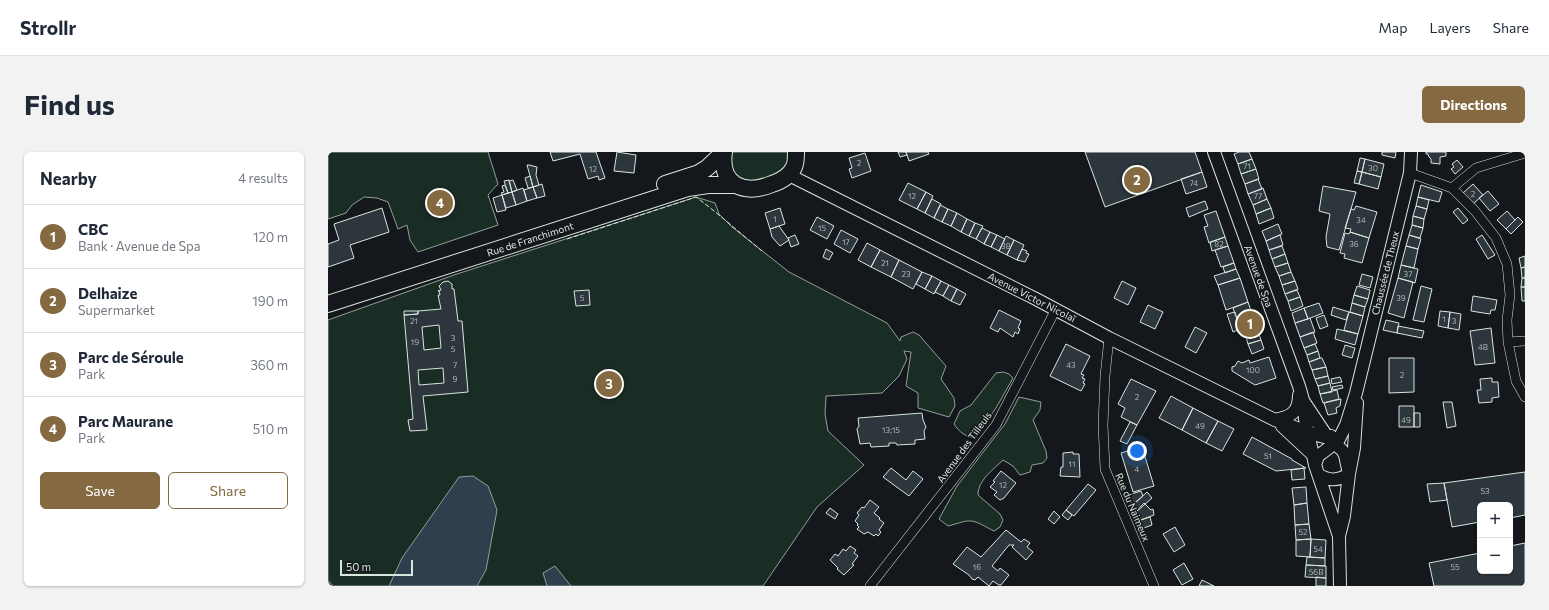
<!DOCTYPE html>
<meta charset="utf-8">
<style>
body{margin:0;font-family:Commissioner,sans-serif;background:#f2f2f3;color:#1f2937}
.controls{position:absolute;right:12px;bottom:12px;display:grid;overflow:hidden;border-radius:6px;box-shadow:0 1px 3px #0004}
.controls button{width:36px;height:36px;display:grid;place-items:center;padding:0;border:0;border-bottom:1px solid #e0e1e3;background:#fff;color:#1f2937;font:20px sans-serif}
.scale{position:absolute;left:12px;bottom:10px;width:73px;box-sizing:border-box;padding-left:4px;border:2px solid #d8e6dc;border-top:0;font-size:11px;line-height:14px;white-space:nowrap;color:#d8e6dc;-webkit-text-stroke:3px #14181c;paint-order:stroke}
.you{position:absolute;left:809px;top:299px;width:14px;height:14px;margin:-10px;border:3px solid #fff;border-radius:50%;background:#1a73e8;box-shadow:0 0 0 6px #1a73e833}
.badge{display:grid;place-items:center;width:26px;height:26px;border-radius:50%;background:#846941;color:#fff;font-size:13px;font-weight:700}
.pin{position:absolute;translate:-50% -50%;border:2px solid #fff;box-shadow:0 1px 4px #0006}
.list{margin:0;padding:0;list-style:none}
h2{display:flex;justify-content:space-between;align-items:center;height:52px;margin:0;padding:0 16px;font-size:17px}
h2 small{font-size:13px;font-weight:400;color:#747a83}
.list li{display:grid;grid-template-columns:26px 1fr auto;gap:12px;align-items:center;box-sizing:border-box;height:64px;padding:0 16px;border-top:1px solid #e0e1e3}
.list b{display:block;font-size:15px;white-space:nowrap}
.list p{margin:0;font-size:13px;white-space:nowrap;color:#747a83}
.list em{font-size:13px;font-style:normal;color:#747a83}
.actions{display:flex;gap:8px;padding:12px 16px}
.actions a{flex:1;padding:9px 0;border:1px solid #846941;border-radius:6px;text-align:center;font-size:14px;color:#846941}
.actions .main{background:#846941;color:#fff}
.map{position:relative;flex:none;width:1197px;height:434px;overflow:hidden;border-radius:6px}
header{display:flex;align-items:center;gap:24px;box-sizing:border-box;height:56px;padding:0 20px;background:#fff;border-bottom:1px solid #e0e1e3}
header strong{font-size:19px}
nav{display:flex;gap:22px;margin-inline-start:auto;font-size:14px}
.intro{display:flex;align-items:center;justify-content:space-between;box-sizing:border-box;height:96px;padding:0 24px}
h1{margin:0;font-size:28px}
.button{padding:10px 18px;border-radius:6px;background:#846941;color:#fff;font-size:14px;font-weight:700}
main{display:flex;gap:24px;padding:0 24px}
aside{flex:1;background:#fff;border-radius:6px;box-shadow:0 1px 3px #0004}
.map>svg:first-child{display:block}
</style>
<header>
<strong>Strollr</strong>
<nav><a>Map</a><a>Layers</a><a>Share</a></nav>
</header>
<div class="intro"><h1>Find us</h1><a class="button">Directions</a></div>
<main>
<aside>
<h2>Nearby<small>4 results</small></h2>
<ul class="list">
<li><span class="badge">1</span><div><b>CBC</b><p>Bank · Avenue de Spa</p></div><em>120 m</em></li>
<li><span class="badge">2</span><div><b>Delhaize</b><p>Supermarket</p></div><em>190 m</em></li>
<li><span class="badge">3</span><div><b>Parc de Séroule</b><p>Park</p></div><em>360 m</em></li>
<li><span class="badge">4</span><div><b>Parc Maurane</b><p>Park</p></div><em>510 m</em></li>
</ul>
<div class="actions"><a class="main">Save</a><a>Share</a></div>
</aside>
<div class="map">
<svg width="1197" height="434" viewBox="0 0 1197 434">
<rect width="100%" height="100%" fill="#14181c"/>
<path fill="#1a2d24" stroke="#939e99" d="M0,0H160L170,32L160,43L170,73L90,100L82,88L79,73L70,77L60,50L49,46L36,45L24,53L18,61L0,67Z
M404,0H461L462,8C459,13 455,20 451,23C429,34 394,34 404,0Z
M368,45L387,51L391,62L404,75L461,120L559,171L572,189L573,185L585,180L591,183L618,214L613,227L626,246L627,254L621,265L590,256V241L578,234L583,200L576,199L579,207L571,224L554,241L498,244L497,262L500,279L536,313L489,355L435,434H5L0,428V168L129,122Z
M675,220L681,222L685,226L668,256L647,286C638,285 631,280 626,272L632,259L643,253L668,221Z
M691,245L713,250L712,258L705,268L718,299L719,306L715,311L704,313L702,320L692,323L685,314L675,308C665,318 650,328 650,343L672,362L675,368L672,375L666,379C659,376 650,369 642,369C638,368 625,373 620,374L611,367L629,334L677,272Z"/>
<path fill="#2f3f4d" stroke="#939e99" d="M145,324L160,334L169,358L158,418L149,434H61L74,406L131,325Z
M227,414L243,434H219L215,421Z"/>
<path fill="#2c363c" stroke="#d8e6dc" fill-rule="evenodd" d="M222,0H268L277,26L271,28L270,24L260,27L252,2L225,9Z
M289,0L308,3L306,21L286,19Z
M570,0H578L579,3L572,5Z
M578,0H600L601,2L581,9Z
M757,0H867L874,20L777,55Z
M911,0H921L924,7L910,12L906,2Z
M1054,0H1068L1067,6L1054,3Z
M1098,0H1118V4L1112,5V12L1103,11V7L1101,5L1100,2H1098Z
M537,1L543,19L524,26L521,17L524,16L521,6Z
M1032,6L1037,7L1034,20L1029,19Z
M924,7L928,17L913,22L910,12Z
M1037,7L1056,12L1053,25L1034,20Z
M1129,8L1135,15L1127,22L1123,17L1126,15L1124,12Z
M199,13H201L209,15L208,23L211,33L205,35Z
M928,17L931,27L917,32L913,22Z
M1029,19L1034,20L1031,32L1026,31Z
M874,20L879,35L858,42L853,27Z
M1034,20L1053,25L1050,37L1031,32Z
M202,24L205,35L200,36L197,26Z
M930,27L934,37L920,42L917,32Z
M181,28L184,40L180,41L176,29Z
M185,28L189,38L184,40L181,29Z
M580,31L598,40L589,57L571,48Z
M214,32L217,44L209,46L205,35Z
M1145,32L1155,43L1145,52L1135,41Z
M177,33L180,41L174,43L173,41L176,40L174,34Z
M1093,33L1114,40L1111,50L1090,45Z
M995,34L1028,40L1011,98L999,95L998,85L1002,62L991,59Z
M205,35L209,46L199,49L196,38Z
M195,36L199,49L188,53L184,40Z
M935,36L939,47L925,53L920,42Z
M1160,39L1171,52L1162,59L1151,46Z
M184,40L188,53L178,56L174,43Z
M598,40L605,44L597,61L589,57Z
M174,43L178,58L169,60L165,46Z
M1090,45L1101,48L1099,57L1088,54Z
M604,47L613,52L606,66L597,61Z
M939,47L943,56L928,62L925,53Z
M877,49L880,57L861,65L858,56Z
M612,53L620,57L614,70L606,66Z
M1028,54L1049,60L1041,86L1022,80L1023,77L1017,76L1023,57L1026,58Z
M1088,54L1099,57L1096,67L1085,64Z
M54,56L61,80L22,93L26,106L0,115V92L11,88L6,72Z
M452,56L457,72L442,77L437,61Z
M943,56L946,66L931,72L928,62Z
M1130,56L1140,68L1135,72L1125,60Z
M620,57L629,61L623,74L614,70Z
M888,59L897,85L881,91L876,75L880,74L876,63Z
M1179,59L1187,68L1178,77L1169,68Z
M629,61L639,67L633,80L623,74Z
M1085,64L1096,67L1095,76L1084,73Z
M489,65L506,74L499,87L482,78Z
M1190,65L1195,70L1183,82L1178,77Z
M639,67L647,71L641,84L633,80Z
M647,71L655,74L648,87L641,84Z
M950,72L954,82L938,89L934,79Z
M1084,73L1095,76L1092,86L1081,83Z
M451,74L461,88L452,94L444,85L442,77Z
M654,76L662,80L656,92L648,87Z
M513,78L530,87L522,101L506,92Z
M662,80L669,83L663,95L656,92Z
M1022,80L1041,86L1034,111L1016,106L1017,102L1012,101L1017,81L1021,82Z
M467,83L471,92L463,95L460,86Z
M669,83L677,87L671,99L663,95Z
M952,83L955,93L941,98L938,89Z
M1081,83L1093,87L1090,97L1078,94Z
M1154,83L1167,103L1160,107L1148,87Z
M678,84L686,88L679,103L671,99Z
M897,85L900,94L884,99L882,90Z
M686,88L696,93L689,108L679,103Z
M539,91L552,98L543,115L530,108Z
M900,94L906,111L893,115L887,98Z
M954,94L957,102L944,107L941,98Z
M1078,94L1090,97L1086,116L1073,113Z
M498,97L505,101L501,108L495,105Z
M694,97L699,99L698,101L701,102L697,110L689,108Z
M552,98L571,108L563,125L543,115Z
M957,102L960,111L947,115L944,107Z
M1197,104V115L1193,116L1191,106Z
M571,108L594,120L585,137L563,125Z
M906,111L908,117L897,121L895,115Z
M960,111L963,120L951,124L947,115Z
M1073,113L1090,117L1087,131L1070,126Z
M1197,115V126H1194L1193,116Z
M908,117L912,126L890,133L886,124Z
M594,120L604,124L597,137L588,132Z
M963,120L967,129L954,133L951,124Z
M1034,122L1045,125L1042,136L1031,133Z
M604,124L613,129L606,142L597,137Z
M912,126L920,150L898,158L890,133Z
M1070,126L1085,130L1076,166L1060,161Z
M1194,126H1197V135H1193Z
M120,129L124,132V137H126L130,169H134L140,240L95,244L99,278L82,279L80,268L85,267L76,163L90,162V159L113,157L110,143H112L111,139H110L113,138L111,134L115,130ZM111,173L113,196L96,198L94,175ZM115,216L116,231L91,233L90,218Z
M613,129L621,133L615,144L607,140Z
M794,129L808,136L800,153L786,146Z
M967,129L970,137L957,142L954,133Z
M621,133L629,137L623,149L615,144Z
M1029,134L1042,138L1040,147L1026,143Z
M1093,134L1104,137L1096,170L1085,168Z
M1193,135H1197V149H1194Z
M629,137L638,142L632,153L623,149Z
M261,138L262,153L248,154L246,139Z
M969,138L972,145L960,149L957,142Z
M1026,143L1040,147L1037,155L1024,151Z
M1145,144L1169,148L1167,158H1163L1162,162L1143,159Z
M972,145L975,154L963,159L960,149Z
M920,150L929,176L914,182L905,156Z
M991,151L995,161L980,167L976,156Z
M1024,151L1037,155L1035,164L1022,160Z
M820,153L835,160L827,177L812,170Z
M1005,155L1021,160L1018,168L1003,163Z
M976,156L980,167L967,171L964,161Z
M671,158L693,169L690,176L692,177L690,182L687,180L685,185L672,176L670,180L662,176Z
M76,159H90V162L76,163Z
M1112,159L1122,160L1120,176L1110,174Z
M907,160L912,177L905,180L899,162Z
M1021,160L1035,164L1030,182L1016,178Z
M1122,160L1133,162L1131,178L1120,176Z
M996,163L1000,174L992,177L988,166Z
M982,166L987,180L972,185L967,171Z
M1058,168L1071,171L1069,181L1055,178Z
M1070,174L1096,179L1094,186L1069,181Z
M867,175L879,181L868,201L857,195Z
M929,176L933,188L920,192L917,181Z
M1163,176L1167,211L1147,213L1142,179Z
M1009,177L1030,182L1027,193L1007,187Z
M985,180L989,191L976,196L972,185Z
M933,188L936,197L924,202L920,192Z
M738,192L762,204L753,222L756,223L754,226L757,227L755,231L757,232L753,239L722,224Z
M987,192L990,199L979,203L976,196Z
M1017,193L1027,196L1024,206L1014,203Z
M990,199L992,206L981,210L979,203Z
M941,205L948,226L927,233L904,219V215L907,214L910,209L914,211L921,208L922,211Z
M992,206H994L998,215L984,218L981,210Z
M1061,206H1086V240L1061,241Z
M998,215L1000,224L987,227L984,218Z
M1000,224L1002,231L990,234L987,227Z
M1012,225L1014,230L1004,232L1003,227Z
M1164,226V230H1170L1171,245L1164,246V250L1151,251L1149,238H1153L1152,227Z
M803,227L828,239L809,273L793,265L797,256L790,252Z
M1002,231L1004,240L992,242L990,234Z
M1014,233L1015,236L1005,238L1004,235Z
M1009,238L1011,247L995,251L992,242Z
M843,244L865,256L854,278L831,266Z
M1013,247L1012,254L1008,256L1009,261L1000,263L996,251Z
M1115,250H1124L1128,274L1119,276Z
M1071,254H1086V275H1071Z
M865,256L890,269L878,291L854,278Z
M594,261L595,268L598,275L596,279L597,287L587,288V292L569,293L568,291H561V294L543,295L542,291L532,292L529,277L531,274L530,266Z
M1086,261H1092V275H1086Z
M890,269L906,277L894,299L878,291Z
M802,270L809,273L799,292L792,289Z
M924,285L964,307V308L978,316L948,319L915,302Z
M814,295L826,334L805,340L793,301Z
M745,300V302H751L752,325L732,324L733,315H735V301Z
M563,316L578,328L585,319L595,327L581,344L555,325Z
M976,316L977,327L964,328L963,318Z
M673,319L688,331L676,346L672,348L666,343L669,340L662,335L667,330L665,329Z
M1197,320V363L1182,366V353H1152V370L1124,375L1116,331Z
M1116,331L1119,348L1102,350L1099,332Z
M760,332L768,338L746,364L738,358Z
M978,335L979,351L966,353L964,336Z
M813,339L815,344L804,353L800,343Z
M819,340L824,346L807,361L804,354Z
M542,348L551,355L546,361L552,366L551,367L556,371L551,378L553,380L550,384L548,382L546,384L540,380L536,382L529,377L531,375L529,373L530,372L527,369L531,363L529,361L534,355L536,356Z
M816,351L823,358L825,357L826,363L810,369L807,361Z
M979,351L981,372L967,373L966,353Z
M502,356L510,362L507,367L498,361Z
M738,358L744,363L740,368L734,363Z
M726,359L732,365L726,372L720,367Z
M822,365L824,373L813,377L810,369Z
M981,372L983,387L968,388L967,373Z
M847,375L857,393L846,400L835,382Z
M678,378L693,390L696,387L702,391L699,395L705,400L698,408L684,395L686,393H681L664,414L670,419L672,416L681,423L673,433H671L665,429L661,434L650,425L647,428L644,427L641,423L625,412L639,395L653,405Z
M983,387L982,405L968,404V388Z
M983,387L998,388L997,406L982,405Z
M1197,391V434H1106L1101,411L1152,401V419H1182V394Z
M522,394L528,398L526,401L530,404L524,412L526,413L516,423L509,417L510,416L502,408L507,402L510,404L515,397L518,399Z
M979,405L997,406V414L978,413Z
M856,411L865,427L854,433L845,418Z
M978,413L998,414V426L977,425Z
M988,425L998,426V434H988Z
M874,428L886,434H871Z"/>
<g fill="none" stroke-linecap="round" stroke-linejoin="round">
<defs>
<path id="street" d="M1082,21L1124,36L1147,59L1168,86L1179,112L1182,143L1179,168L1180,190L1188,229L1197,245
M1124,36L1148,16L1197,1
M781,186L777,224L775,273L777,317L826,434
M1180,190L1197,189
M542,434L668,273L728,157"/>
<path id="secondary" d="M886,0L971,234L975,248L977,267L987,313L1011,384
M461,23L708,147L781,186L947,268L985,282L1000,286L1014,298L1017,303L1021,322
M976,250L1000,286L1003,284
M947,268C963,265 971,260 971,243
M954,274L984,302
M987,313L990,304L1010,289L1018,273L1028,241L1082,21L1083,0
M991,323C1001,329 1010,329 1021,322
M1012,434L1011,384L1016,364L1021,322L1026,296L1029,251"/>
<path id="highway" d="M396,0C391,34 417,43 444,32C453,29 462,24 466,15C468,11 468,5 468,0
M337,32L371,21L379,16L396,0
M0,152L360,36L380,33H406"/>
</defs>
<use href="#street" stroke="#d8e6dc" stroke-width="10"/>
<use href="#secondary" stroke="#d8e6dc" stroke-width="14"/>
<use href="#highway" stroke="#d8e6dc" stroke-width="18"/>
<use href="#street" stroke="#14181c" stroke-width="9"/>
<use href="#secondary" stroke="#14181c" stroke-width="12"/>
<use href="#highway" stroke="#14181c" stroke-width="16"/>
<path stroke="#d8e6dc" stroke-width="1" stroke-dasharray="5 2" stroke-linecap="butt" d="M239,87L368,45C391,62 412,81 434,99"/>
</g>
<g text-anchor="middle" stroke-width="3" stroke-linejoin="round" paint-order="stroke">
<g font-size="8" fill="#adbab4">
<text x="531" y="14">2</text>
<text x="919" y="17">71</text>
<text x="1045" y="19">30</text>
<text x="265" y="20">12</text>
<text x="866" y="34">74</text>
<text x="1145" y="45">2</text>
<text x="584" y="47">12</text>
<text x="930" y="47">77</text>
<text x="447" y="70">1</text>
<text x="1033" y="71">34</text>
<text x="494" y="79">15</text>
<text x="518" y="93">17</text>
<text x="891" y="95">82</text>
<text x="1026" y="95">36</text>
<text x="678" y="97">38</text>
<text x="557" y="114">21</text>
<text x="578" y="125">23</text>
<text x="1080" y="125">37</text>
<text x="254" y="149">5</text>
<text x="1073" y="149">39</text>
<text x="1116" y="170">1</text>
<text x="86" y="172">21</text>
<text x="1126" y="172">3</text>
<text x="125" y="189">3</text>
<text x="87" y="193">19</text>
<text x="1155" y="198">4B</text>
<text x="125" y="200">5</text>
<text x="127" y="216">7</text>
<text x="743" y="216">43</text>
<text x="925" y="221">100</text>
<text x="1074" y="226">2</text>
<text x="127" y="230">9</text>
<text x="809" y="248">2</text>
<text x="1078" y="271">49</text>
<text x="872" y="277">49</text>
<text x="563" y="281">13;15</text>
<text x="940" y="307">51</text>
<text x="744" y="315">11</text>
<text x="809" y="320">4</text>
<text x="675" y="336">12</text>
<text x="1157" y="342">53</text>
<text x="975" y="383">52</text>
<text x="990" y="400">54</text>
<text x="649" y="418">16</text>
<text x="1127" y="418">55</text>
<text x="988" y="423">56B</text>
</g>
<g font-size="10" fill="#d8e6dc" stroke="#14181c">
<text transform="translate(202 87) rotate(-18)" y="4">Rue de Franchimont</text>
<text transform="translate(1057 121) rotate(-76)" y="4">Chaussée de Theux</text>
<text transform="translate(931 124) rotate(70)" y="4">Avenue de Spa</text>
<text transform="translate(704 145) rotate(27)" y="4">Avenue Victor Nicolaï</text>
<text transform="translate(636 295) rotate(-54)" y="4">Avenue des Tilleuls</text>
<text transform="translate(805 355) rotate(67)" y="4">Rue du Naimeux</text>
</g>
</g>
</svg>
<div class="controls">
<button>+</button>
<button>−</button>
</div>
<div class="scale">50 m</div>
<div class="you"></div>
<div class="pin badge" style="left:922px;top:172px">1</div>
<div class="pin badge" style="left:809px;top:28px">2</div>
<div class="pin badge" style="left:281px;top:232px">3</div>
<div class="pin badge" style="left:112px;top:51px">4</div>
</div>
</main>
